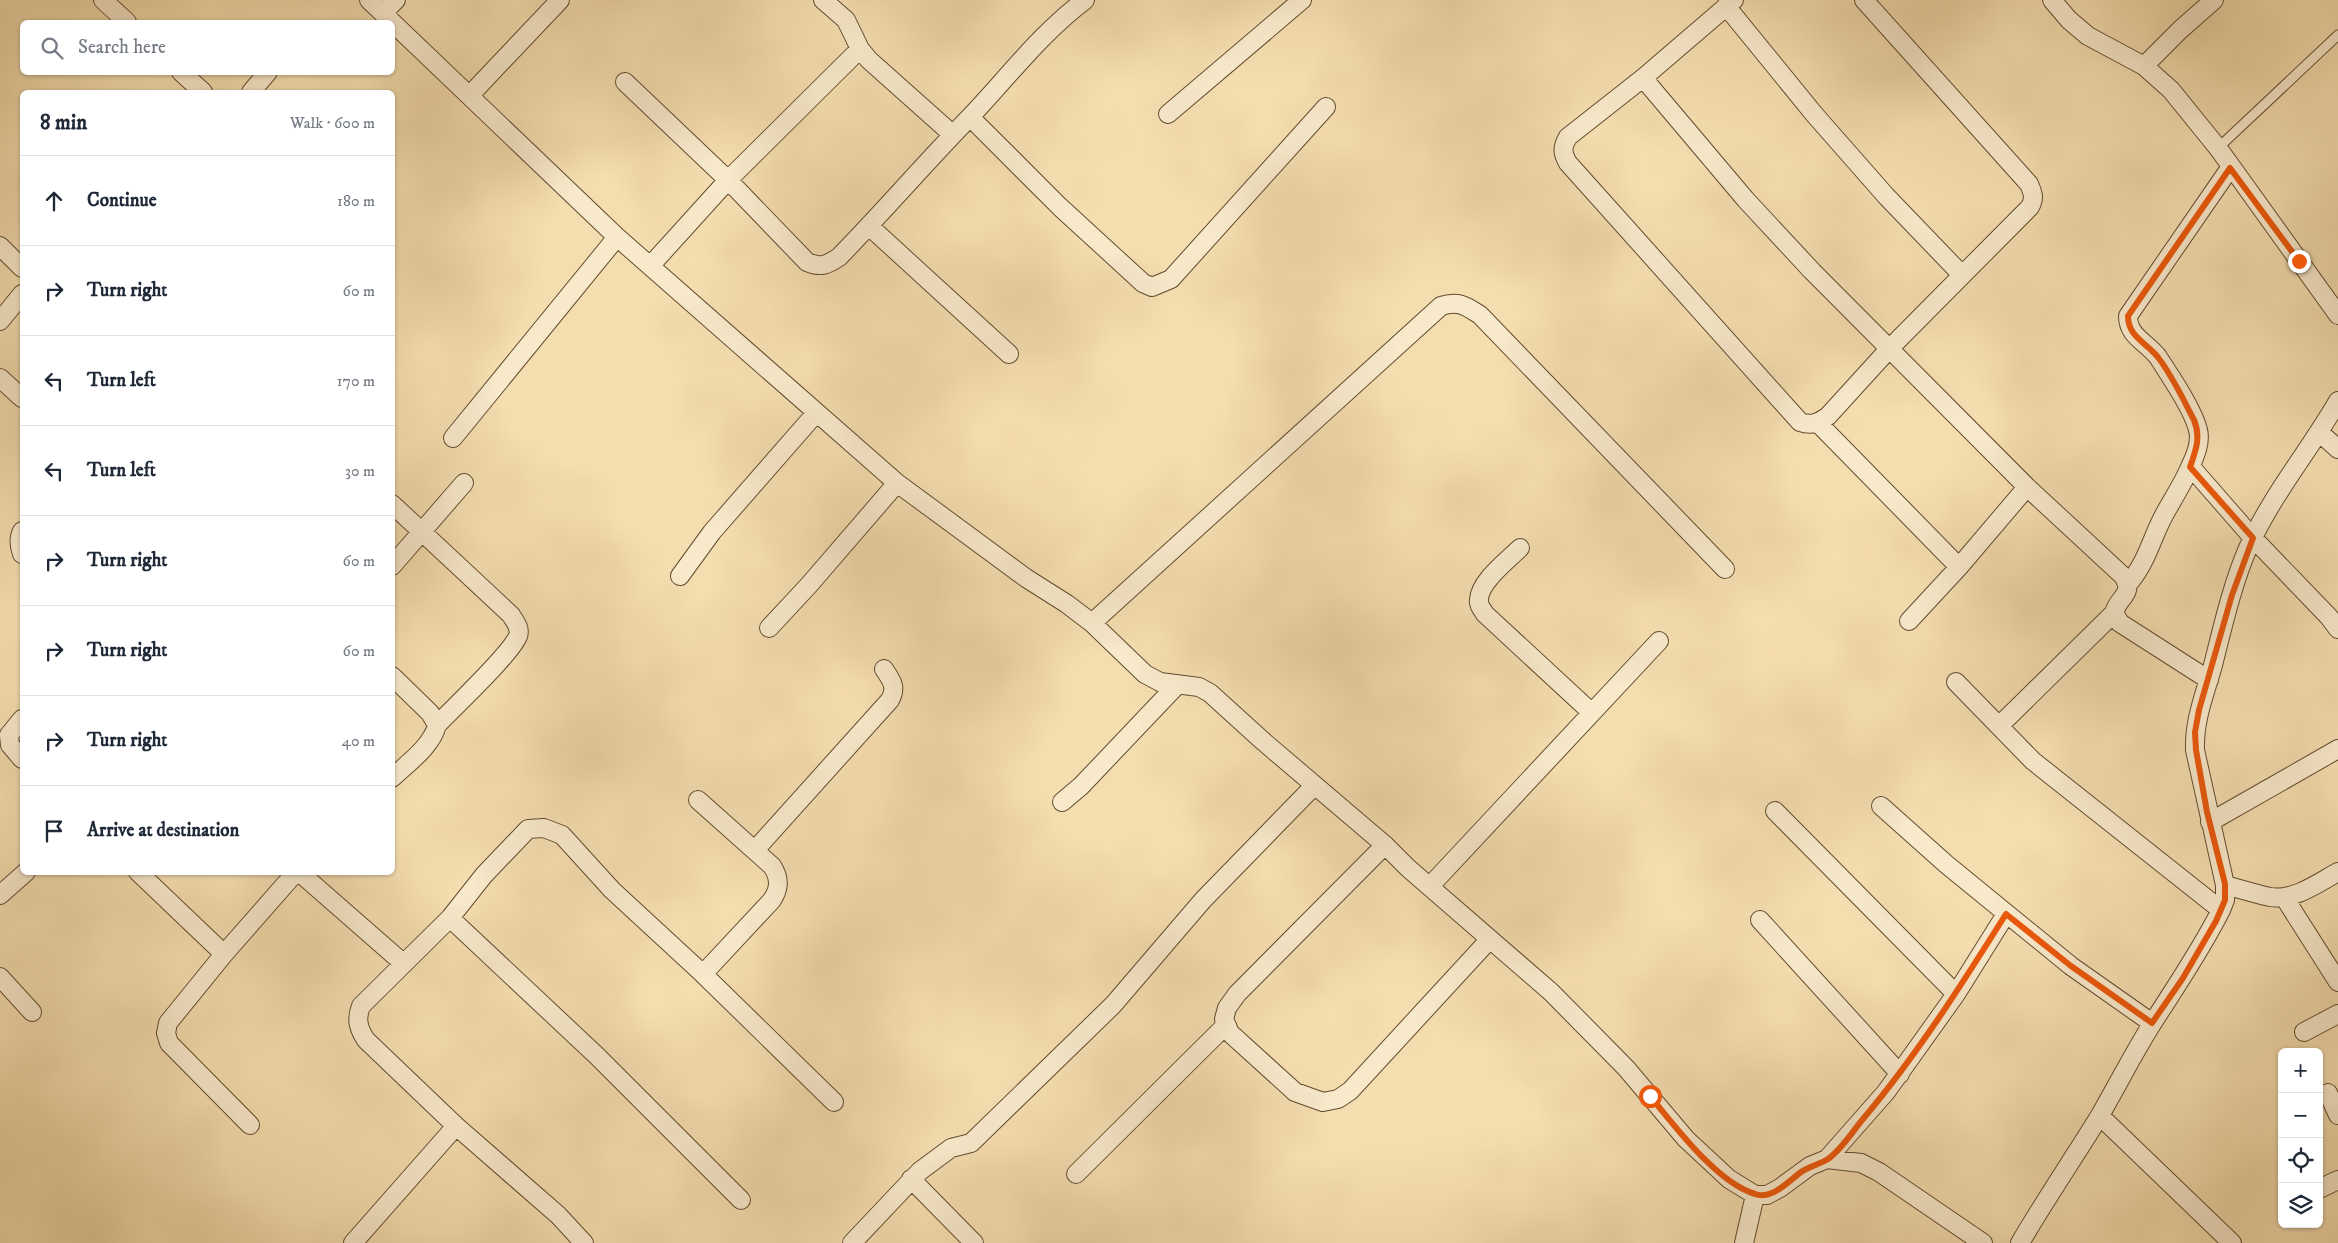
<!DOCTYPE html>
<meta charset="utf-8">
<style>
body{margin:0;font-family:"IM FELL DW Pica",serif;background:#f6f6f7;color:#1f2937}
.controls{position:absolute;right:15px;bottom:15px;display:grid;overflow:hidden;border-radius:8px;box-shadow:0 1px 4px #0004}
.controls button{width:45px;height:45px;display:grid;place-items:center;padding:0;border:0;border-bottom:1px solid #e0e1e3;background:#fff;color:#1f2937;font:25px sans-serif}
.stop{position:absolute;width:15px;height:15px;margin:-11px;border:4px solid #ea580c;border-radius:50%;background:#fff}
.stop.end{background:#ea580c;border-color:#fff;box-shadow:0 1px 5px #0008}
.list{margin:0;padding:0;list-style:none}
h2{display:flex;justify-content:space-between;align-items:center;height:65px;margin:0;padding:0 20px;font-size:21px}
h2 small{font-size:16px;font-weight:400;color:#747a83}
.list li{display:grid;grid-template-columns:32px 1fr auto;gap:15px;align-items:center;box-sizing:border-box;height:90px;padding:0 20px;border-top:1px solid #e0e1e3}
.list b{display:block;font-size:19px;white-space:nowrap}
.list em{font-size:16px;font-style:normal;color:#747a83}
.icon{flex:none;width:28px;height:28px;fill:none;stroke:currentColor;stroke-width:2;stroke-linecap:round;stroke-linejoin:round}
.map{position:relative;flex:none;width:2338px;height:1243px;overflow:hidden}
.search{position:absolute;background:#fff;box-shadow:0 1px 4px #0004;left:20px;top:20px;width:375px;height:55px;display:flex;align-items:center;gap:12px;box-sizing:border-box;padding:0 18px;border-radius:8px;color:#747a83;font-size:19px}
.panel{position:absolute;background:#fff;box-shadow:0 1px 4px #0004;left:20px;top:90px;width:375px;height:785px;border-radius:8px}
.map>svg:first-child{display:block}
</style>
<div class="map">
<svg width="2338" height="1243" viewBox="0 0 2338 1243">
<rect width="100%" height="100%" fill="#f4ddaf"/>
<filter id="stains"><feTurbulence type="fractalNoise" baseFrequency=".004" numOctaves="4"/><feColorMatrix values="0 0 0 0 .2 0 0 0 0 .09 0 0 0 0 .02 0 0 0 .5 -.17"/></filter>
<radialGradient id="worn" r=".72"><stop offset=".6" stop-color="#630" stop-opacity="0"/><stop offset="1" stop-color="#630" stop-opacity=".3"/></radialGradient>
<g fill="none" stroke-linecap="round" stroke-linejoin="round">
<defs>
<path id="lane" d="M2218,148L2338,35"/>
<path id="street" d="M103,0L127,22
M369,0L617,237L897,483L1026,578L1067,604L1092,623L1145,674L1160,682L1199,687L1210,693L1264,742L1385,845L1408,868L1551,992L1626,1068L1686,1139L1729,1179L1755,1195H1767L1780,1188L1810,1166L1827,1159L1861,1163L1879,1172L1983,1243
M823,0L846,20L860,49L869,60L952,134
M1734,0L1643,78L1568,137C1562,147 1562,153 1568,163L1800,422C1812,426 1818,423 1828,416L1890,348L2030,207C2035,198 2033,193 2029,184L1864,0
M2052,0L2069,20L2088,36L2144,66L2171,90L2218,148L2338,315
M1726,6L1814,114L1886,196L1962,275
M383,13L396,0
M2144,66L2180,30L2214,0
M181,72L203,92
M1643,78L1746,200L1812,271L2027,487L2123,576C2135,595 2118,596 2114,613L2120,623L2209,680
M625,82L728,180L807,262C821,268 827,265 839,257C884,211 925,163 970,117C1009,76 1039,35 1085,0
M251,92L268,72
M470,95L560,0
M1168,114L1302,0
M970,117L1060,207L1143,283L1152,287L1171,279L1326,107
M869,226L1009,354
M0,246L22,268
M651,265L728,180L860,49
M0,321L22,294
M0,378L22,398
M1818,423L1959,567
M2319,432L2338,449
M453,438L617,237
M2191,467L2253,538L2329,617L2338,629
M392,504L511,615C515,622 521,628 518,636C510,655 454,707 437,725
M22,531C18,539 19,546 22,554
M1520,548C1508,560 1479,582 1479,600C1478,605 1482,609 1485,614L1591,712
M392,566L464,483
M680,576L712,532L816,413
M2128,584C2146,564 2151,540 2163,517C2172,500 2183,484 2190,467C2195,457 2201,441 2198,430C2193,409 2170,376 2158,357C2147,342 2128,337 2128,316L2230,168
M1909,621L1959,567L2027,487
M1092,623L1441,306C1458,300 1466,306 1480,315L1725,569
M769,628L809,585L897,483
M392,676L430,713L437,725C432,746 408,763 392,778
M1956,682L2033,761L2221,910
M22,719L9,735L10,745L22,759
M1999,726L2114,613
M698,800L772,866C780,878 780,888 772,900L703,974
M1062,802L1081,786L1177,685
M1881,806L1946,864L2071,966L2152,1023
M1775,811L1956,994L1886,1092L1827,1159
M2210,822L2338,749
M1385,845L1237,994L1227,1008L1224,1019L1230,1033L1295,1092L1323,1102L1338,1099L1350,1091L1490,939
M755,850L890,700C897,687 892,681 884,669
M138,872L224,954
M299,872L403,963
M2225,885C2240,889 2255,894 2270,897C2294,901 2318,883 2338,872
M1430,886L1659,641
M0,895L26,872
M2284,897L2338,982
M450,918L597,1056L741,1200
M1760,920L1900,1074
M0,977L32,1012
M1956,994L2006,914
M2304,1032L2338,1014
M2328,1093L2338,1115
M2100,1116L2232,1243
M250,1125L169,1043L166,1033L168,1023L224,954L296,872
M1076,1174L1225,1026
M911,1179L974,1243
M2319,1189L2338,1180
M353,1243L456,1126
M584,1243L558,1215L456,1126L366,1040C358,1028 356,1019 361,1006L450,918L484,875L528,829L544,828L562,835L612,890L703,974L834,1102
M852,1243L920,1171L951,1148L971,1143L1113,1005L1203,900L1314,786
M1744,1243L1755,1195
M2020,1243C2045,1200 2073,1159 2099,1117C2117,1086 2133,1054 2152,1024C2176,986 2201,950 2221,910L2225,900V885L2195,750C2194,719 2205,694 2213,665C2223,626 2232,585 2248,548C2272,495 2309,451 2338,401"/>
</defs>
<use href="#lane" stroke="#634c30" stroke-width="11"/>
<use href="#street" stroke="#634c30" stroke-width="20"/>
<use href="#lane" stroke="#f8e9cb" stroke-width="9"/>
<use href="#street" stroke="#f8e9cb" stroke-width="18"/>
</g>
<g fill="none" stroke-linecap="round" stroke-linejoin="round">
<path stroke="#ea580c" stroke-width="6" d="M1650,1096C1675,1126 1717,1183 1755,1194C1772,1200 1789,1181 1801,1172C1810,1166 1820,1164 1828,1159C1842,1149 1852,1132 1863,1119C1917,1055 1962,984 2006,914L2071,966L2152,1023L2183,978L2216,921L2225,900V884L2207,812L2196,750L2195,732L2199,710L2232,595L2253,538L2190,467C2196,450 2201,437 2194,420C2183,399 2172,375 2157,356C2145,342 2128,336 2128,316L2230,168L2299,261"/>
</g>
<rect width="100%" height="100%" filter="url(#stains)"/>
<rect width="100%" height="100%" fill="url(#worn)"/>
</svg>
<div class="controls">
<button>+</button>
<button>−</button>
<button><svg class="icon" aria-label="locate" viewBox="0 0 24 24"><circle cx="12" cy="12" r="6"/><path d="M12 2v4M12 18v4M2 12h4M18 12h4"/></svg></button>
<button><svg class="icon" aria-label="layers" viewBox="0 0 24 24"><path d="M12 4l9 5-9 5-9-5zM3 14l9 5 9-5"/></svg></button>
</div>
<div class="stop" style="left:1650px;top:1096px"></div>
<div class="stop end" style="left:2299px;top:261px"></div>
<div class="search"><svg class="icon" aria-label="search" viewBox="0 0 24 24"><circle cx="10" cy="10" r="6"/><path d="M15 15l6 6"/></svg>Search here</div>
<section class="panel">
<h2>8 min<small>Walk · 600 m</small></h2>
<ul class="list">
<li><svg class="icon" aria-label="ahead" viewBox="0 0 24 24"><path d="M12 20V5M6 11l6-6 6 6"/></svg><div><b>Continue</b></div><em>180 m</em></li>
<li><svg class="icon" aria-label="right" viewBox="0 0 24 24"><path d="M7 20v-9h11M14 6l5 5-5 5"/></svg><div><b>Turn right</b></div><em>60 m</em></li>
<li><svg class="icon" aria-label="left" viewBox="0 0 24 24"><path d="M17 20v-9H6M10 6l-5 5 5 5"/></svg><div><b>Turn left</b></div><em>170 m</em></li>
<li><svg class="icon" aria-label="left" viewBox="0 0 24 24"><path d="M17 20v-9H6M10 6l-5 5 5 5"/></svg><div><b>Turn left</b></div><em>30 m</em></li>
<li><svg class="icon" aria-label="right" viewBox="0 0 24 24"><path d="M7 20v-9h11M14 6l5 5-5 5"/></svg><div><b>Turn right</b></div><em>60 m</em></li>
<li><svg class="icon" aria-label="right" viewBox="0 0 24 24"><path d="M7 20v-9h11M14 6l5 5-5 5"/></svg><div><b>Turn right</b></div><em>60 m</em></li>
<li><svg class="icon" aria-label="right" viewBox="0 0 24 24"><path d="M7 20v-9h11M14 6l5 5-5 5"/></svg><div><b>Turn right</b></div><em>40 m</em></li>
<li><svg class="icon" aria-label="arrive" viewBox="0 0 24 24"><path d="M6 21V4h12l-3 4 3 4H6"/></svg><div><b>Arrive at destination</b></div></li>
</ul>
</section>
</div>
